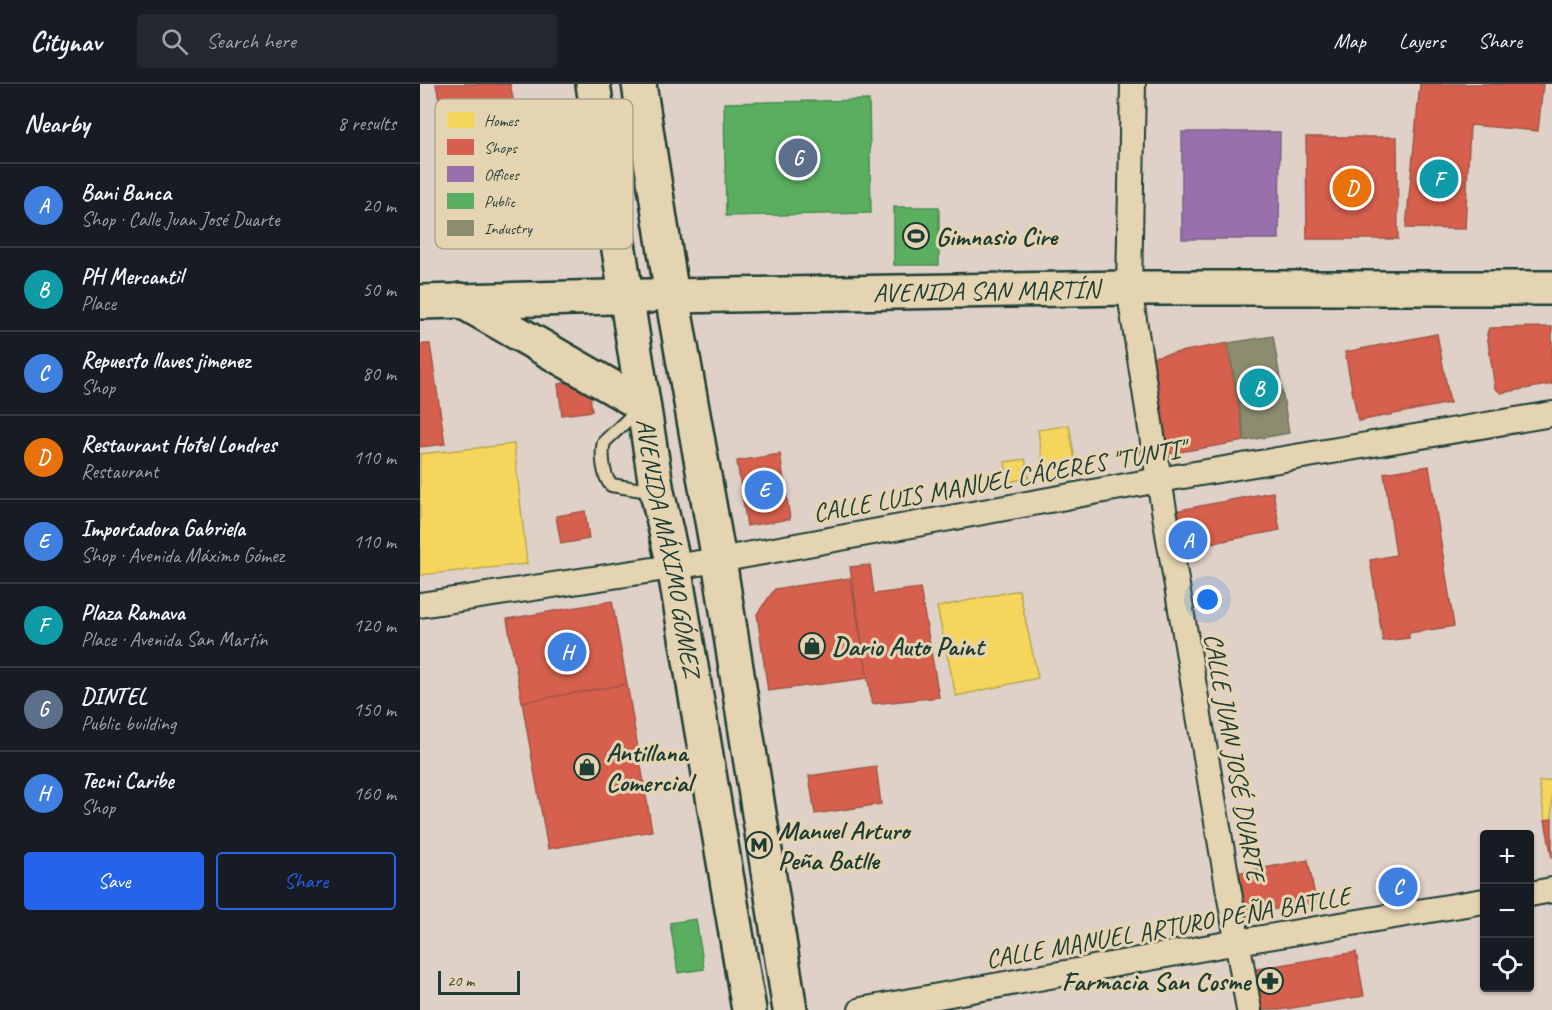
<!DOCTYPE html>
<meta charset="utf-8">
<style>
body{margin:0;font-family:Caveat,sans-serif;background:#242831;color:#f1f3f6}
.controls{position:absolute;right:18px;bottom:18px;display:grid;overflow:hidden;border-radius:6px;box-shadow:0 2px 4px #0004}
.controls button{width:54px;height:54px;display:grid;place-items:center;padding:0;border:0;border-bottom:2px solid #363941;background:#171b24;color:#f1f3f6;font:30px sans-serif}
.scale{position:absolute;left:18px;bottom:15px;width:82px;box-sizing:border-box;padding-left:6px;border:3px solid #1f3d34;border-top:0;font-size:16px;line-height:21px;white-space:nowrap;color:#1f3d34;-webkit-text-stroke:4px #e5d4b1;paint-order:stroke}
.you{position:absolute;left:788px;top:516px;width:21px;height:21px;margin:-15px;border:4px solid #fff;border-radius:50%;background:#1a73e8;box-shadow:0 0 0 9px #1a73e833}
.badge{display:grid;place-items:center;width:39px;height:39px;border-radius:50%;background:#2563eb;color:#fff;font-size:20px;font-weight:700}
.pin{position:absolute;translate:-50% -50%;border:3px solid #fff;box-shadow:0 2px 6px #0006}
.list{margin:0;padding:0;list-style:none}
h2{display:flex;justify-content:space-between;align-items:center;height:78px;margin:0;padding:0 24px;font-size:26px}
h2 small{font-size:20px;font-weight:400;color:#9ea1a6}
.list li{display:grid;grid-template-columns:39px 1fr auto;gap:18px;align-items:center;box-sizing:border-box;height:84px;padding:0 24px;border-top:2px solid #363941}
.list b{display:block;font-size:22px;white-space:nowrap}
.list p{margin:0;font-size:20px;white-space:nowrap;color:#9ea1a6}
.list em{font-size:20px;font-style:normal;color:#9ea1a6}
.actions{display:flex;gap:12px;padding:18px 24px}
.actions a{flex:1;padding:14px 0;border:2px solid #2563eb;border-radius:6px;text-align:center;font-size:21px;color:#2563eb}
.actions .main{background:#2563eb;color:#fff}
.icon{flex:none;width:33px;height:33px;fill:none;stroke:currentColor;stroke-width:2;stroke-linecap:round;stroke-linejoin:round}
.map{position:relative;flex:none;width:1132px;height:926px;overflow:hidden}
header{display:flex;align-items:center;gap:36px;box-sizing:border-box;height:84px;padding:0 30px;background:#171b24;border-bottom:2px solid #363941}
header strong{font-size:28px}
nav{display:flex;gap:33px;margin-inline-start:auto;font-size:21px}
.search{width:420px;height:54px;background:#242831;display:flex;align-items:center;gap:15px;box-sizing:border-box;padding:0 21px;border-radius:6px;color:#9ea1a6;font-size:22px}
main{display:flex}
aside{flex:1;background:#171b24}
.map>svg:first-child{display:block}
</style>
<header>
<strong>Citynav</strong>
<div class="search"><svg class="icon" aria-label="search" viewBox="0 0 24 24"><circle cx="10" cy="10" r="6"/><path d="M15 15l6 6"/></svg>Search here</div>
<nav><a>Map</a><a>Layers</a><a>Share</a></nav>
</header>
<main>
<aside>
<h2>Nearby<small>8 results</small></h2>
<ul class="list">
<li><span class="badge" style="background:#3f7fe0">A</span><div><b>Bani Banca</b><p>Shop · Calle Juan José Duarte</p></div><em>20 m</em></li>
<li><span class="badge" style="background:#0f9aa8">B</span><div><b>PH Mercantil</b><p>Place</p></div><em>50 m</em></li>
<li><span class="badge" style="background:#3f7fe0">C</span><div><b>Repuesto llaves jimenez</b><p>Shop</p></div><em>80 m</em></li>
<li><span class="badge" style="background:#e8710a">D</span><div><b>Restaurant Hotel Londres</b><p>Restaurant</p></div><em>110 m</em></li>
<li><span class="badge" style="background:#3f7fe0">E</span><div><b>Importadora Gabriela</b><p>Shop · Avenida Máximo Gómez</p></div><em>110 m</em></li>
<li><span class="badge" style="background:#0f9aa8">F</span><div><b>Plaza Ramava</b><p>Place · Avenida San Martín</p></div><em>120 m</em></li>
<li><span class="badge" style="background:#5c6f8a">G</span><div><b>DINTEL</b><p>Public building</p></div><em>150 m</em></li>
<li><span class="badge" style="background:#3f7fe0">H</span><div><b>Tecni Caribe</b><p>Shop</p></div><em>160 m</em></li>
</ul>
<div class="actions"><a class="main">Save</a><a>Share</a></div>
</aside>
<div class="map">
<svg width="1132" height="926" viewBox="0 0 1132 926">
<rect width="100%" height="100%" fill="#e0d1c8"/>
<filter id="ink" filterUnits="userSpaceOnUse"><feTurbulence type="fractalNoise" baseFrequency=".0167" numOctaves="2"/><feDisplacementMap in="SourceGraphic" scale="12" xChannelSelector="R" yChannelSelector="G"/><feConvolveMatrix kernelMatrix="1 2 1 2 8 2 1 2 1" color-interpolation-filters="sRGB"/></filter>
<g filter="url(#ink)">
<path fill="#f6d55c" stroke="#b6a750" stroke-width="1.5" d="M649,341L657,388L625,393L618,346Z
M94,360L107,480L0,491V370Z
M605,375L609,394L588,398L585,378Z
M599,506L618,594L536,612L517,523Z
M1132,696V735L1125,736L1119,698Z"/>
<path fill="#d6604d" stroke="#9f5646" stroke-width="1.5" d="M16,0H90L118,140L46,154Z
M1000,0H1123L1118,47L1050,41L1045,145L986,144Z
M886,53H977L978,155H887Z
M1132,243V300L1081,309L1075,304L1067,250L1069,244Z
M1017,250L1030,319L938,337L925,268Z
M808,259L825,357L748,370L732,273Z
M0,260H10L25,360L0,363Z
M168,295L172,327L142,331L138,300Z
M360,370L370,435L327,442L317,377Z
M1009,382L1034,542L989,549V554L963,557L950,476L976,471L964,389Z
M853,408L860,446L755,466L754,427Z
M165,427L169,455L141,460L136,432Z
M450,481L454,510L500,504L519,613L452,620L430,483Z
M430,494L448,594L348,607L337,530L355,505Z
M192,517L207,600L102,618L87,535Z
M207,600L232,747L128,765L102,618Z
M456,682L461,720L395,730L389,692Z
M1132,735V774L1125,736Z
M888,776L896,818L829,830L823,823L816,789Z
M936,868L944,912L860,926H835L830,895L837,885Z"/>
<path fill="#9970ab" stroke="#746187" stroke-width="1.5" d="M762,48H860L859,155H762Z"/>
<path fill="#5aae61" stroke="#488c54" stroke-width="1.5" d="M449,16L451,129L306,132L304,19Z
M474,123H519V181H474Z
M276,835L284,885L258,889L250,839Z"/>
<path fill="#8c8c6e" stroke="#6b745d" stroke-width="1.5" d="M853,252L869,349L825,357L808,259Z"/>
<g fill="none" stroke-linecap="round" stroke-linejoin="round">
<defs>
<path id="lane" d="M219,325L184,358C181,369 183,393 191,401L235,408"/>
<path id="street" d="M713,0L709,204L739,396L829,926
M0,521L299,476L739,396L1132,330
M1110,810L1132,806
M441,926L818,858L1064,817"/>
<g id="secondary">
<path id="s1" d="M252,212L709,204H1132"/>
</g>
<g id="primary">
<path id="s2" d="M173,0L237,408L254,482L329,926"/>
<path d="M219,0L252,212L299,476L370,926"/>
<path d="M40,216L223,321"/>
<path d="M0,218L229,212"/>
</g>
</defs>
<use href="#lane" stroke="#1f3d34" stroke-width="16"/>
<use href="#street" stroke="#1f3d34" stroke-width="28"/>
<use href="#secondary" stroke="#1f3d34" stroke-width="38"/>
<use href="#primary" stroke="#1f3d34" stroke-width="38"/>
<use href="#lane" stroke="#e5d4b1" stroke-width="12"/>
<use href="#street" stroke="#e5d4b1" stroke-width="24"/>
<use href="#secondary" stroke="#e5d4b1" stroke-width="33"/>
<use href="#primary" stroke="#e5d4b1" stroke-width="33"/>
</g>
</g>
<defs>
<symbol id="stadium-ring" viewBox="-11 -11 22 22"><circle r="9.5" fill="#e5d4b1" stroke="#1f3d34" stroke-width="1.5"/><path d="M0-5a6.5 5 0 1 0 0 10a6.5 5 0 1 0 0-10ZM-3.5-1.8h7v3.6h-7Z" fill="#1f3d34"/></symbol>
<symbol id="shop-ring" viewBox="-11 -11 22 22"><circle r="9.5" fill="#e5d4b1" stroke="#1f3d34" stroke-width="1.5"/><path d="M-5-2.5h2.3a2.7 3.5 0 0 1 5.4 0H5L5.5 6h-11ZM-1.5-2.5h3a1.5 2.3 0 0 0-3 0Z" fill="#1f3d34"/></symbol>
<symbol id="metro-ring" viewBox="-11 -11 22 22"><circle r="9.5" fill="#e5d4b1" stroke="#1f3d34" stroke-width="1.5"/><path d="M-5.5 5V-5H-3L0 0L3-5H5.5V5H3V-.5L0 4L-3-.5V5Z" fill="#1f3d34"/></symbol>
<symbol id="pharmacy-ring" viewBox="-11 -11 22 22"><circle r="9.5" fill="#e5d4b1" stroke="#1f3d34" stroke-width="1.5"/><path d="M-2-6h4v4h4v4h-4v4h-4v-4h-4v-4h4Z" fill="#1f3d34"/></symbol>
</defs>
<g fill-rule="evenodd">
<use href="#stadium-ring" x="481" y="137" width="30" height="30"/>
<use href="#shop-ring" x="377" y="547" width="30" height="30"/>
<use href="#shop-ring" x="152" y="668" width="30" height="30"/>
<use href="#metro-ring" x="324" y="746" width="30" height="30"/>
<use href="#pharmacy-ring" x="835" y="882" width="30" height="30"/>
</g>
<g text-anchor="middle" stroke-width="6" stroke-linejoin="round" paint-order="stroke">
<g font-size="26" font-weight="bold" fill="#1f3d34" stroke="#e5d4b1" text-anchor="start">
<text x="516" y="161">Gimnasio Cire</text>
<text x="412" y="571">Dario Auto Paint</text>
<text x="186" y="677">Antillana<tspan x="186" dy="30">Comercial</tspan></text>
<text x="358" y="755">Manuel Arturo<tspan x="358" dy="30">Peña Batlle</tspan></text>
<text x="830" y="906" text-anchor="end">Farmacia San Cosme</text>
</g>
<g font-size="26" fill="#1f3d34" stroke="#e5d4b1">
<text dy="9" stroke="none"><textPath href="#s1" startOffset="314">AVENIDA SAN MARTÍN</textPath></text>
<text transform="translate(579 396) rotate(-10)" y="9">CALLE LUIS MANUEL CÁCERES "TUNTI"</text>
<text dy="9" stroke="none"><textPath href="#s2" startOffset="470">AVENIDA MÁXIMO GÓMEZ</textPath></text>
<text transform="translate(815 673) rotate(80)" y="9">CALLE JUAN JOSÉ DUARTE</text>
<text transform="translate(748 843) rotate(-10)" y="9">CALLE MANUEL ARTURO PEÑA BATLLE</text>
</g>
</g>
<rect x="15" y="15" width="198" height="150" rx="9" fill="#e5d4b1" stroke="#aaa78c" stroke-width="1.5"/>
<rect x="27" y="28" width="27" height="16" fill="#f6d55c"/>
<rect x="27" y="55" width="27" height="16" fill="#d6604d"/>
<rect x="27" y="82" width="27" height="16" fill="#9970ab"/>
<rect x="27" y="109" width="27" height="16" fill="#5aae61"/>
<rect x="27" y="136" width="27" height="16" fill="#8c8c6e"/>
<g font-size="16" fill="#1f3d34">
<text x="64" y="42">Homes</text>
<text x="64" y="69">Shops</text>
<text x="64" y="96">Offices</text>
<text x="64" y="123">Public</text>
<text x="64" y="150">Industry</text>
</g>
</svg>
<div class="controls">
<button>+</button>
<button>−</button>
<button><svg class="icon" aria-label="locate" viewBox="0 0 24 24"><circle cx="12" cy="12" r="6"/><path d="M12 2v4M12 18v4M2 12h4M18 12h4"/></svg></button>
</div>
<div class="scale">20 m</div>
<div class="you"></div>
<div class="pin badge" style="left:768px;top:456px;background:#3f7fe0">A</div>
<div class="pin badge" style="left:839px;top:304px;background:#0f9aa8">B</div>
<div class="pin badge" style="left:978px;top:803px;background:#3f7fe0">C</div>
<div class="pin badge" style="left:932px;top:104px;background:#e8710a">D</div>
<div class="pin badge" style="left:344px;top:406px;background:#3f7fe0">E</div>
<div class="pin badge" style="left:1019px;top:95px;background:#0f9aa8">F</div>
<div class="pin badge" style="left:378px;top:74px;background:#5c6f8a">G</div>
<div class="pin badge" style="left:147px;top:568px;background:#3f7fe0">H</div>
</div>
</main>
